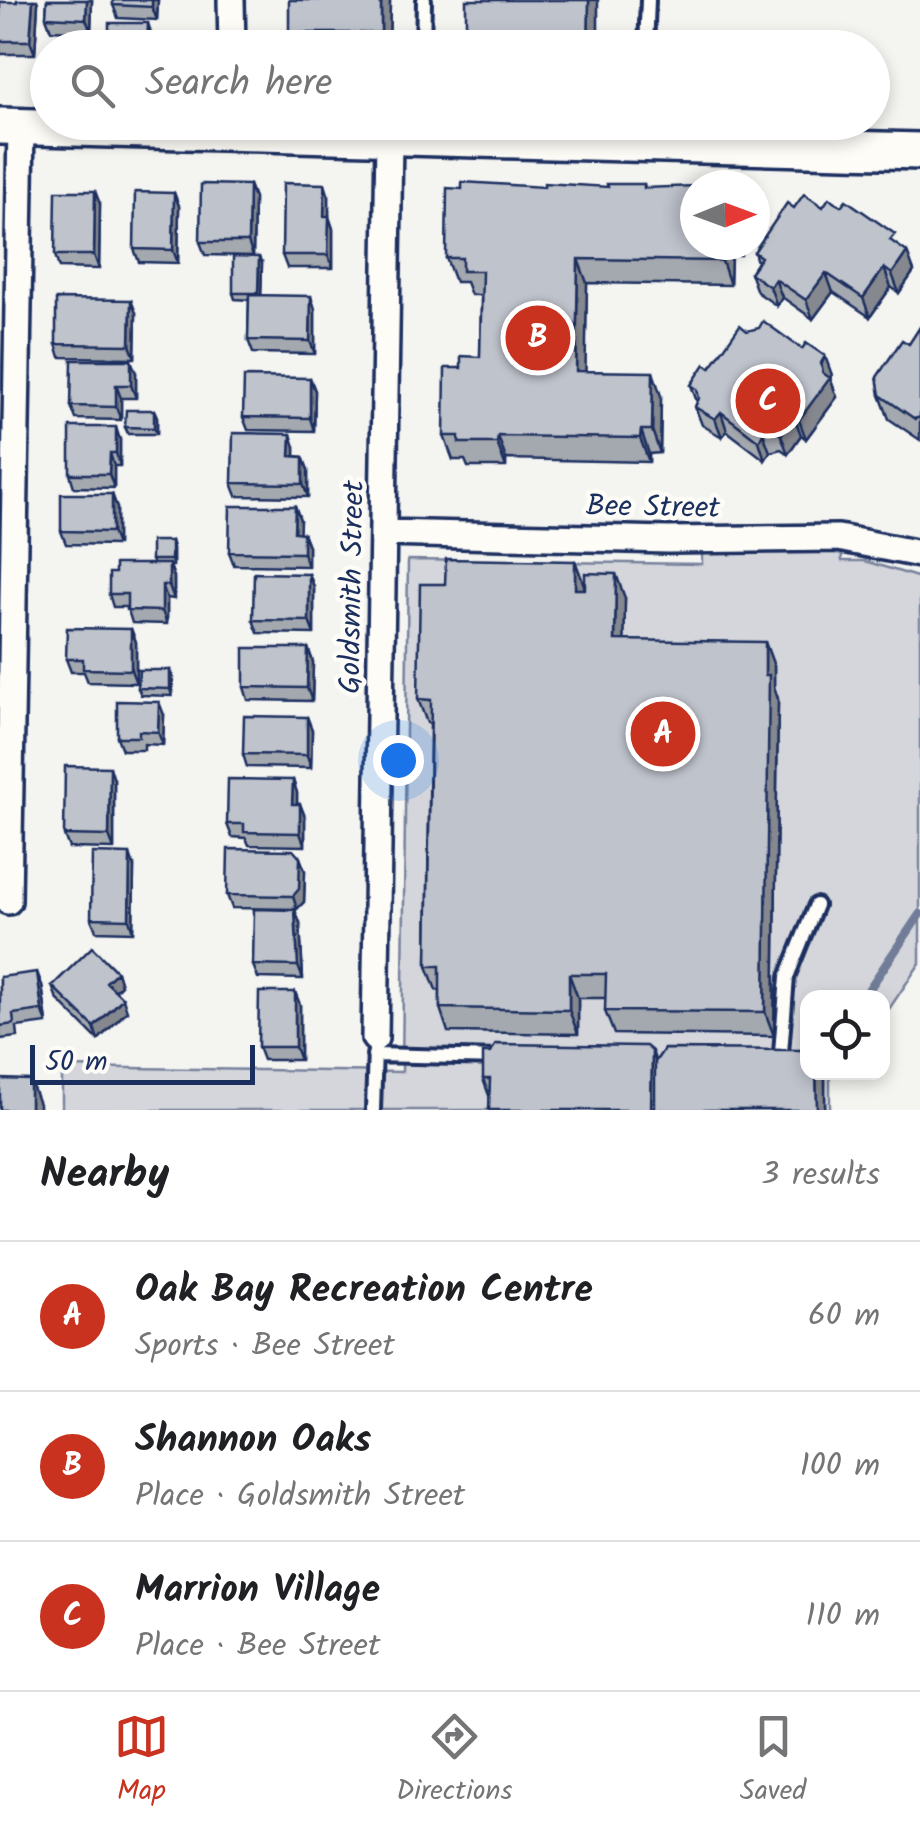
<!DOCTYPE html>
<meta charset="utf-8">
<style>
body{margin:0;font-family:Kalam,sans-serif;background:#f2f2f2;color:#202124}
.controls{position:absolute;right:30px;bottom:30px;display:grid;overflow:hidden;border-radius:20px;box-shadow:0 5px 15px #0003}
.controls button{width:90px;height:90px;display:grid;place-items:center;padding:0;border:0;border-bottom:2px solid #e0e0e0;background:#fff;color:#202124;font:50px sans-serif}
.compass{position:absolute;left:680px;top:170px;width:90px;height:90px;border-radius:50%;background:#fff;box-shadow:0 5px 15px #0003;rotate:89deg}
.scale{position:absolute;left:30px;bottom:25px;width:225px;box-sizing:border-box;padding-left:10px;border:5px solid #1b2f5e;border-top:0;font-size:28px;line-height:35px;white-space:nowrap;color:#1b2f5e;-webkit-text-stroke:8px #fdfcf7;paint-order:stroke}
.you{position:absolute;left:398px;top:760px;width:35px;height:35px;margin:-25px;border:8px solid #fff;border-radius:50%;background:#1a73e8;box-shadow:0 0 0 15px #1a73e833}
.badge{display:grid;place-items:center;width:65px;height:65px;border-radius:50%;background:#c8321e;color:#fff;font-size:32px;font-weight:700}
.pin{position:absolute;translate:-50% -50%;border:5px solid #fff;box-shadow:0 2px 10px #0006}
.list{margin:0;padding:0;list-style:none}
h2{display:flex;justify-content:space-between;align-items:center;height:130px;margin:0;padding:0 40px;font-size:42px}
h2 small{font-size:32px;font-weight:400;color:#757577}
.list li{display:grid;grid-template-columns:65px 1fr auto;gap:30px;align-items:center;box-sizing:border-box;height:150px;padding:0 40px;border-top:2px solid #e0e0e0}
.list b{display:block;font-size:38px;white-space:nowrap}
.list p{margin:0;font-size:32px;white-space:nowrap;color:#757577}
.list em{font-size:32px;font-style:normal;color:#757577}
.icon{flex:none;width:55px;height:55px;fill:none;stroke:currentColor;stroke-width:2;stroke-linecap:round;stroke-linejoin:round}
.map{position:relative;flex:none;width:920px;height:1110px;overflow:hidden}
.search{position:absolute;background:#fff;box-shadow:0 5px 15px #0003;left:30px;right:30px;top:30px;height:110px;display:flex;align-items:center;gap:25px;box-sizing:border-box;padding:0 35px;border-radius:55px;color:#757577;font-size:38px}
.sheet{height:580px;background:#fff}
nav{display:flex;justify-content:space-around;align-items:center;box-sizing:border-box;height:140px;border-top:2px solid #e0e0e0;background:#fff;font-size:28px;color:#757577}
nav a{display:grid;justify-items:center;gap:5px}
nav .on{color:#c8321e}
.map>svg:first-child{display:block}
</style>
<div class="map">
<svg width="920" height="1110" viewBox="0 0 920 1110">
<rect width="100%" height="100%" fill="#f4f4f1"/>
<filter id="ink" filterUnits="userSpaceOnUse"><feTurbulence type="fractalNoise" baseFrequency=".01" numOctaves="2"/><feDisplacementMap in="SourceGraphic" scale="20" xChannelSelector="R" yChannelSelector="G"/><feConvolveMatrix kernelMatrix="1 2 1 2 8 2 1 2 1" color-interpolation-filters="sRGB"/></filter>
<g filter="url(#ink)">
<path fill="#d4d6db" stroke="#78829c" stroke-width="2.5" d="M841,539L842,561H865L920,578V963L883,1018L882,998H808V1072L830,1073V1110H62V1067L402,1072L408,560L702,564V540Z"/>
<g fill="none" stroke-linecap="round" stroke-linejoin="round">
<path stroke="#717c98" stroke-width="9" d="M863,998L920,914"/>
<defs>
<path id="lane" d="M423,48L424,0
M646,48L648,0
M374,1055L500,1058
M774,1059L781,1053L787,977L816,905
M373,1110L375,1048"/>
<path id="street" d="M231,0L232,48
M384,533L668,540L838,538L920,554
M8,901L21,126
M375,1038L389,138"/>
<path id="secondary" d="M0,126L920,151"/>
</defs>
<use href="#lane" stroke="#1b2f5e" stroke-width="20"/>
<use href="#street" stroke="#1b2f5e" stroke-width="32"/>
<use href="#secondary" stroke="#1b2f5e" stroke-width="42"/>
<use href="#lane" stroke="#fdfcf7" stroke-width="12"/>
<use href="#street" stroke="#fdfcf7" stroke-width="25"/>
<use href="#secondary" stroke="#fdfcf7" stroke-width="35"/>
</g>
<path fill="#a4a8af" stroke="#1b2f5e" stroke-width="2.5" d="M47,0H92L91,32L51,30L46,17Z
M113,0H158L157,20L118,18L113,5Z
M390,0L389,48H294L289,33Z
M0,2L38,3L35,54H0Z
M644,184L645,188L695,245H741V255H731L730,285L587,283L585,371L661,396L660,453L649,454V462L506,459V467H468L465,460H453L444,436L461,368L480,357L481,295H471L466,282H455L446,258L608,187Z
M249,185L254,198L253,256L205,255L200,242Z
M174,193L179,206L178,263L139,262L134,249Z
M329,197V217L333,229V268H287L282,255Z
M100,204L99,269L59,268L55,255Z
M823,207L899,247L914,271L899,293L891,287L870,317L833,292L813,319L782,297L777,306L757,292L750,273L757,262L754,252L794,208Z
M262,263L261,295L315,309V354L253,353L248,340L249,300L235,299L233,293Z
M136,313L135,358L60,357L56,344Z
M920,327V440L889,419L880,395Z
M747,331L832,375L830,378L837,397L806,439L801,435L788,454L781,449L770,452L765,460L727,431L722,437L702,425L695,407L697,402L691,385Z
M136,373V398H121V420L76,419L71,406Z
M310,378L315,391L314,431L248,430L243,417Z
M154,410L157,417V434H128L125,427Z
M120,440V466H114V488L74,487L70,474Z
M295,447V456L303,457L308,470V497L237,496L232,483Z
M112,494L117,508V545L66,544L61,531Z
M295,506L300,520L299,533H303L308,546V566L234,565L229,552Z
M171,541L173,548V566H170L174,577V599L167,598V624L132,623L127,607H113L109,594L115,573L153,564L151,560Z
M575,561L584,585V589L625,598L624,640L774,666V687L778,699L774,1036L614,1034L605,1011L606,998H578V1034L448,1032L440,1008V990H436L427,966L430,723H427L418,699L445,584Z
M309,574L314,587V634L258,633L253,620Z
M131,629L136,642V683L88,682L84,672H71L66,659Z
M308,648L313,662L312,701L248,700L244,687Z
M170,670L173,677L172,696L141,695L138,688Z
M164,715L163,745L144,744V750H122L117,737Z
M307,717L312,730L311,768L247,767L243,754Z
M114,780V849L69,848L64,835Z
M293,780L297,793V804H300L305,817V846L249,845L246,838L232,837L227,824Z
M300,858L305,871L304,902L297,909L232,908L227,895Z
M134,867L133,932L96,931L91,918Z
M300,923L303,979L258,978L253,965Z
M117,972L121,985L115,991L127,1011L98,1040L57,999L52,986Z
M0,977L42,985L47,1023L17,1027L18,1037L0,1039Z
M295,992L300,1005V1060H263L258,1047Z
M656,1062L825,1080V1110H489L490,1098L483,1079Z"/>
<path fill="#86888f" stroke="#1b2f5e" stroke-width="2.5" d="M33,0H37L38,3L35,54L30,41Z
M87,0H92L91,32L86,19Z
M152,0H158L157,20L152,7Z
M381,0H390L389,48H386L381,33Z
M589,0H598V48H588Z
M148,23L152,36V48H147Z
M325,184L329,197V217L333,229V268L328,255L324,216Z
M249,185L254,198L253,256L248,242Z
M95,191L100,204L99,269L94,255Z
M174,193L179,206L178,263L173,250Z
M722,245H727L731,255L730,285L722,261Z
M907,252L914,271L899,293L892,274Z
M259,257L262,263L261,300L258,293Z
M578,259L587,283L585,395L576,371Z
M884,268L891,287L870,317L863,298Z
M826,273L833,292L813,319L806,300Z
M775,279L782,297L777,306L770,287Z
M311,296L315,309V354L310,341Z
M131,300L136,313L135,358L130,345Z
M825,356L832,375L829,380L830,378L837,397L806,439L799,420Z
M131,360L136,373V398L131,385Z
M653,372L661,396L660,453L652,430Z
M310,378L315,391L314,431L310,418Z
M116,385L121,398V420L116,407Z
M154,410L157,417V434L154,428Z
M721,412L727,431L722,437L715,419Z
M794,416L801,435L788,454L781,435Z
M116,427L120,440V466L116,453Z
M641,430L649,454V462L640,438Z
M763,433L770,452L765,460L759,441Z
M291,434L295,447V470L290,456Z
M498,436L506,459V467L497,443Z
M110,453L114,466V488L109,474Z
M303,457L308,470V497L303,484Z
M112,494L117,508V545L112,532Z
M295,506L300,520L299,546L294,532Z
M303,533L308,546V566L303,553Z
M171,541L173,548V566L171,560Z
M575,561L584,585L583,613L575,589Z
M169,564L174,577V599L169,585Z
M309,574L314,587V634L309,621Z
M616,574L625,598L624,663L615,640Z
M162,585L167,598V624L162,611Z
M131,629L136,642V683L131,670Z
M765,642L774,666V687L778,699L774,1036L765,1012Z
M308,648L313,662L312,701L307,688Z
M170,670L173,677L172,696L170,689Z
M159,702L164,715L163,745L158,732Z
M307,717L312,730L311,768L307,755Z
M110,767L114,780V849L109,836Z
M293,780L297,793V817L292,804Z
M300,804L305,817V846L300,833Z
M130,854L134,867L133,932L129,919Z
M300,858L305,871L304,902L297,909L293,896Z
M295,910L300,923L303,979L298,966Z
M37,972L42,985L47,1023L42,1010Z
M117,972L121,985L111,995L106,982Z
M569,974L578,998V1034L569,1010Z
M295,992L300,1005V1060L295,1047Z
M123,998L127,1011L98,1040L94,1027Z
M652,1051L660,1075V1110H651Z
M816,1072H822L825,1080V1110H817Z
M30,1080L39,1104V1110H30Z"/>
<path fill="#bfc3cc" stroke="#1b2f5e" stroke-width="2.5" d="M17,0H33L30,41H0V2H17Z
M47,0H87L86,19L46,17Z
M113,0H152V7L113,5Z
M289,0H381V33H289Z
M466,0H589L588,48H466Z
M109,23H148L147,48H109Z
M462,182L544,187V183L608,187L607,184H644V188L695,186V245H722V261L578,259L576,371L653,372L652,430H641L640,438L498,436L497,443H459V436H444L445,368H461V356L480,357L482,271H462V258H446L447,188L462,189Z
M283,183L325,184L324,216H329L328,255H282Z
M201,184L249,185L248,242H200Z
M56,191H95L94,255H55Z
M135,192L174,193L173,250L134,249Z
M804,194L823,207L829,198L841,206L846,200L895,234L890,240L907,252L892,274L884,268L863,298L826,273L806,300L775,279L770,287L750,273L761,257L754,252L787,203L794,208Z
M233,256L259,257L258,293H233Z
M249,295L311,296L310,341L248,340Z
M56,299L131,300L130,345L56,344Z
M763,321L802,349L806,343L825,356L821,363L823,373L830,378L799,420L794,416L781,435L774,430L763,433L759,441L721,412L715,419L695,407L699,398L697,389L691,385L705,364L710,368L740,325L747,331L759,328Z
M920,327V417L915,419L880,395L877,377L902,340L909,344Z
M72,360H131V385H116V407L71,406Z
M244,377L310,378V418L243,417Z
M126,410H154V428L125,427Z
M70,427H116V453H110L109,474H70Z
M233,433L291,434L290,456L303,457V484L232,483Z
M61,494H112V532L61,531Z
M230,506H295L294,532L303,533V553L229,552Z
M151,541H171V560H151Z
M446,559L575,561V589H585V573L616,574L615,640L765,642V675H769L765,1012L605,1011L606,974H569V1010L440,1008V966H427L431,700L418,699L420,584H445Z
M115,564H169V585H162V611L127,610V594H109V573H115Z
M254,573L309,574V621L253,620Z
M67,628L131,629V670L83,669V659H66Z
M244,648H308L307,688L244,687Z
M139,670H170V689L138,688Z
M117,701L159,702L158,732L139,731V737H117Z
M244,716L307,717V755L243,754Z
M65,766L110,767L109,836L64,835Z
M228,779L293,780L292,804H300V833L244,832V824H227Z
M228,849L293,850L300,858L299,889L293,896L227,895Z
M92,853L130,854L129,919L91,918Z
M254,909L295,910L298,966L253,965Z
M92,947L117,972L106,982L123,998L94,1027L52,986Z
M37,972L42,1010L13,1014L14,1024L0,1026V977Z
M259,992H295V1047H258Z
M496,1044L646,1046L652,1051L651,1110H489L490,1079H483V1053H490Z
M664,1049L801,1050L808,1052V1072H816L817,1110H655V1062Z
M0,1079L30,1080V1110H0Z"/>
</g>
<g text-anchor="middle" stroke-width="9" stroke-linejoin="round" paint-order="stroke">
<g font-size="30" fill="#1b2f5e" stroke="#fdfcf7">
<text transform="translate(653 506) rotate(1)" y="10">Bee Street</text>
<text transform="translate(351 587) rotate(-89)" y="10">Goldsmith Street</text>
</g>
</g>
</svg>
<div class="controls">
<button><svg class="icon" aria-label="locate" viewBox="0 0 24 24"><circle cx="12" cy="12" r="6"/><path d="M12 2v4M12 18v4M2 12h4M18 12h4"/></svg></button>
</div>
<svg class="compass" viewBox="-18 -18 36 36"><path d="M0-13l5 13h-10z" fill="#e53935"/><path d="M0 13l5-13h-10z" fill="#757577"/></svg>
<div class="scale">50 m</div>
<div class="you"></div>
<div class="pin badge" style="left:663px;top:734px">A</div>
<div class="pin badge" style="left:538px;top:338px">B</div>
<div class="pin badge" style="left:768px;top:401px">C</div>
<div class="search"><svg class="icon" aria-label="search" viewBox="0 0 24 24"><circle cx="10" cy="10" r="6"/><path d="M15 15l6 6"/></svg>Search here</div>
</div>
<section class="sheet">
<h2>Nearby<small>3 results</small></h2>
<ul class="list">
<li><span class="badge">A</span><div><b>Oak Bay Recreation Centre</b><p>Sports · Bee Street</p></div><em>60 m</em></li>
<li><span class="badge">B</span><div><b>Shannon Oaks</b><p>Place · Goldsmith Street</p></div><em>100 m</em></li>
<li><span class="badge">C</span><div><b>Marrion Village</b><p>Place · Bee Street</p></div><em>110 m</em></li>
</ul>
</section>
<nav>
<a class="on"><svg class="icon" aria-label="map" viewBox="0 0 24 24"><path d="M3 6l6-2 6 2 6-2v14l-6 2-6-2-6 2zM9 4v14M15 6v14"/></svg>Map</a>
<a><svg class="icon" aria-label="directions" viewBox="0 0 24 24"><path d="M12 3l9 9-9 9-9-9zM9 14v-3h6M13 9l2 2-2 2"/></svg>Directions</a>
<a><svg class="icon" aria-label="saved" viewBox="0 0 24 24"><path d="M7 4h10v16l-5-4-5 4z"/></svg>Saved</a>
</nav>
